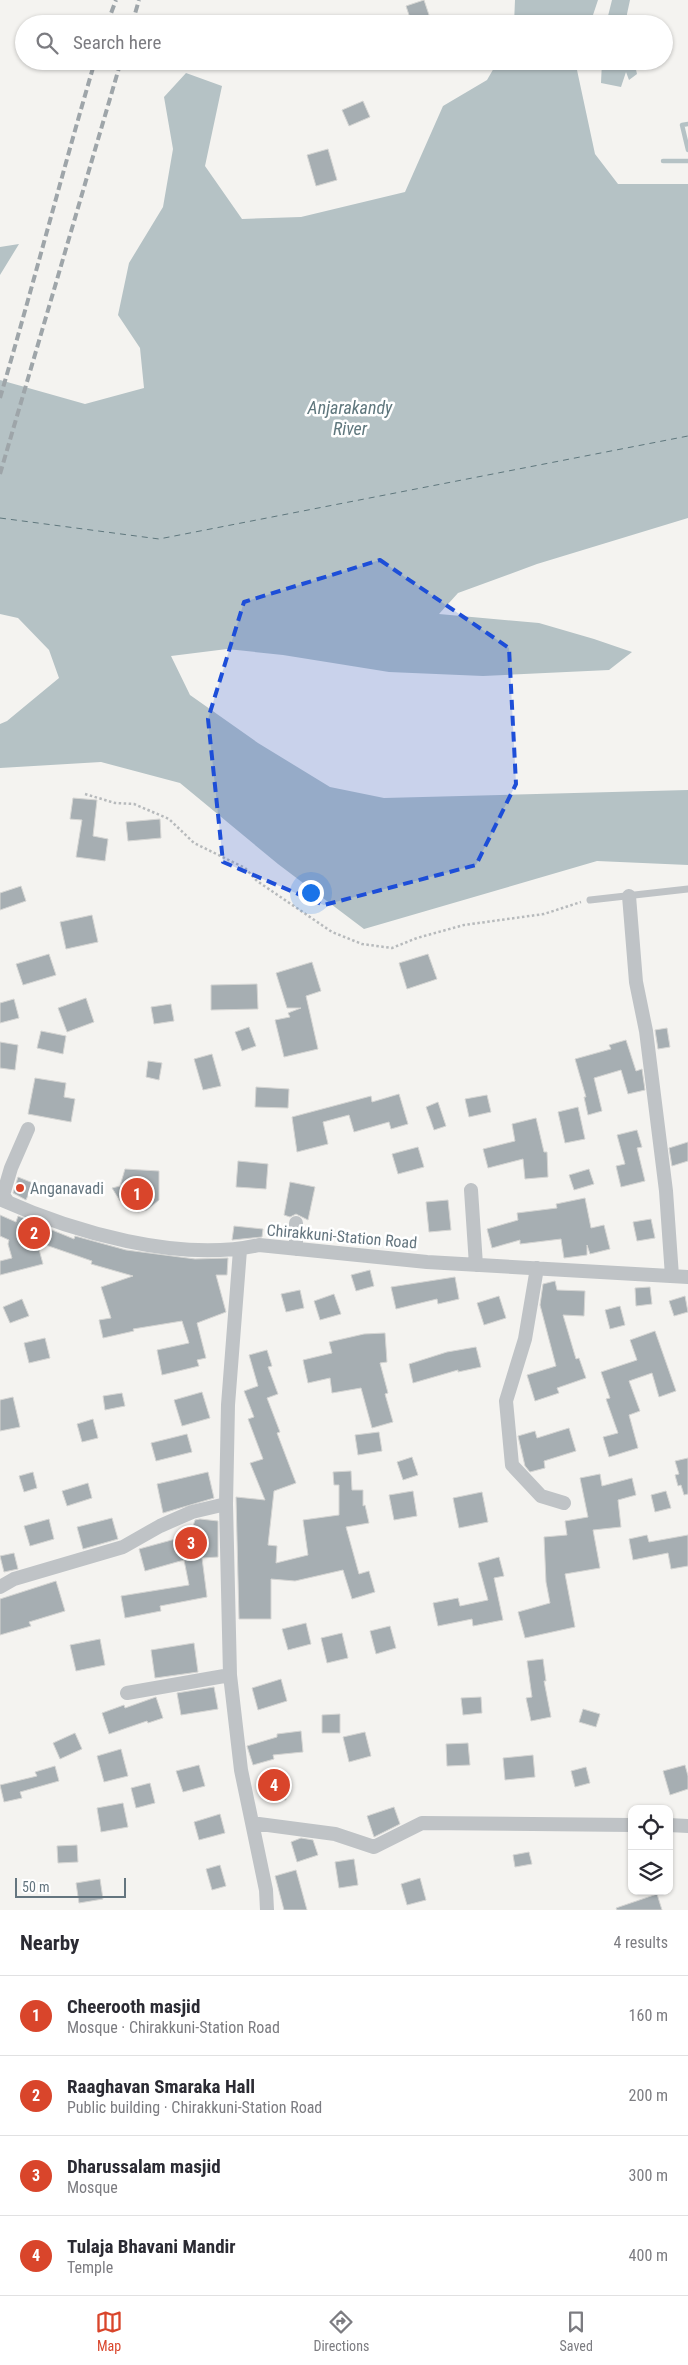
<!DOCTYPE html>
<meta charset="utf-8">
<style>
body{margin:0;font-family:"Roboto Condensed",sans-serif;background:#f7f7f7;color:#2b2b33}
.controls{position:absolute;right:15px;bottom:15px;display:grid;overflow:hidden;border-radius:10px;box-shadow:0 1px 4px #0004}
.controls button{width:45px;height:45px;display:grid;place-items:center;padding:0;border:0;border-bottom:1px solid #e1e1e2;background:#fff;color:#2b2b33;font:25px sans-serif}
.scale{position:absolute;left:15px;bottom:12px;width:111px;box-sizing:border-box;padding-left:5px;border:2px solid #64757f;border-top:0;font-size:14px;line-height:18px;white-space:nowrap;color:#64757f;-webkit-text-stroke:4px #fff;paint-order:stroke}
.you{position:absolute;left:310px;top:892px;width:18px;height:18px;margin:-12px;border:4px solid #fff;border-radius:50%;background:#1a73e8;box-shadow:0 0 0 8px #1a73e833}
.badge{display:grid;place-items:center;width:32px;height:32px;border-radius:50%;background:#d9452b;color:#fff;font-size:16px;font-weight:700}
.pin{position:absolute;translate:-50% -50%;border:2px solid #fff;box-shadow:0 1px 5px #0006}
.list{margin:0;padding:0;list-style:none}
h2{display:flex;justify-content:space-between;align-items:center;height:65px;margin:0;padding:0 20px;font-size:21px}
h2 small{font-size:16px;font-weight:400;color:#7c7c81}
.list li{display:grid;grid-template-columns:32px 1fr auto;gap:15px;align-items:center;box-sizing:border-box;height:80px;padding:0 20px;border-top:1px solid #e1e1e2}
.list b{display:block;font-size:19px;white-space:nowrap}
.list p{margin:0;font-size:16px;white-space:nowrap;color:#7c7c81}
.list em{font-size:16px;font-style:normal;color:#7c7c81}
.icon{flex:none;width:28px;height:28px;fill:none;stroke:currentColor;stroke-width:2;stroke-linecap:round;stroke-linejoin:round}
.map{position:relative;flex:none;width:688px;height:1910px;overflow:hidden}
.search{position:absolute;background:#fff;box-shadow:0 1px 4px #0004;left:15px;right:15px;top:15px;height:55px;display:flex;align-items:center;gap:12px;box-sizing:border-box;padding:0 18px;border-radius:28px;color:#7c7c81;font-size:19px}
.sheet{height:385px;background:#fff}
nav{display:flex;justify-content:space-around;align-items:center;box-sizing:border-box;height:70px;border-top:1px solid #e1e1e2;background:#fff;font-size:14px;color:#7c7c81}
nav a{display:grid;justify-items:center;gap:2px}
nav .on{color:#d9452b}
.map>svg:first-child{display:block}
</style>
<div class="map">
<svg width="688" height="1910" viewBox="0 0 688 1910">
<rect width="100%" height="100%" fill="#f4f3f0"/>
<path fill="#b5c2c5" d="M515,0H598L590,24H514Z
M612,0H630L627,14V24H606Z
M498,61H579L577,70L595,154L618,184H688V518L537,564L458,593L439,614L539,623L594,639L632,652L609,670L483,676L389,672L283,655L227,649L171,656L190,695L258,743L330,787L384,798L688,790V865L597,861L364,929L278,864L180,783L101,762L0,768V724L7,721L59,678L49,650L18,618L0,614V380L85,404L144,388L140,348L118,315L129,263L163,207L173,149L164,97L186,73L222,86L205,166L242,219L301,217L405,192L443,106L487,80Z
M602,61H634L637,74L629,80L626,72L621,87L601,83Z
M19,244L0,275V247Z"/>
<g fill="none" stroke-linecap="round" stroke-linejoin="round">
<path stroke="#b5c2c5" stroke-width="4.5" d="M688,124L682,125L688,150
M663,161H688"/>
<path stroke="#5f777d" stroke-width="1" stroke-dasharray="6 5" stroke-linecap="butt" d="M0,518L159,539L688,436"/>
</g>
<path fill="#a6aeb2" stroke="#d5d5d3" d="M424,0L432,24H412L406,6Z
M363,101L370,117L349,126L342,110Z
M328,149L337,180L316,186L307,155Z
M73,798L97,800L93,836L108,839L105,861L76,857L82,820L70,819Z
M160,819L161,838L128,841L126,822Z
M21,886L26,901L0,910V893Z
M92,915L98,942L66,949L60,922Z
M49,954L56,975L23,985L16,964Z
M428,954L437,979L407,989L399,963Z
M312,962L321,991L306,996L318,1049L284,1057L275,1020L290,1017L288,1013L301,1008H287L276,973Z
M257,984L258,1009L211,1010V985Z
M86,998L94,1022L67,1032L58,1008Z
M14,999L19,1018L0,1023V1003Z
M171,1004L174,1021L154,1024L151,1007Z
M249,1027L256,1046L242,1051L235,1032Z
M667,1028L670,1047L658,1049L655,1030Z
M41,1031L66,1036L63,1054L37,1048Z
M626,1040L636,1071L642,1069L645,1090L628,1094L621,1070L594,1078L602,1111L588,1115L584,1097H586L575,1059L611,1049L609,1045Z
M0,1042L18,1045L15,1070L0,1068Z
M212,1054L221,1086L203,1090L194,1059Z
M148,1061L162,1063L159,1080L146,1077Z
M35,1078L66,1083L64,1097L75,1099L71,1122L28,1114Z
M256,1087L289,1089L288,1108L255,1107Z
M399,1094L408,1124L391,1129L389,1122L354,1132L349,1115L323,1122L328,1144L297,1152L292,1117L371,1096L372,1102Z
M487,1095L491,1112L469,1117L465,1099Z
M438,1102L446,1126L434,1130L426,1107Z
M578,1107L585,1139L565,1143L558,1112Z
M536,1118L544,1152H547L548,1177L525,1179L523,1159L488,1168L483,1149L515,1141L512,1124Z
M637,1130L642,1147L637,1148L645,1181L621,1187L616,1166L625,1164L617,1135Z
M688,1142V1161L672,1166L669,1148Z
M418,1147L424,1167L398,1174L392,1154Z
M238,1161L268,1164L266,1189L236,1187Z
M125,1169L159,1171V1200L147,1210L138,1212L120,1201L112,1188L120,1186Z
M589,1169L594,1184L574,1190L569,1175Z
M18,1177L33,1183L26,1200L13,1193Z
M290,1182L315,1187L308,1220L296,1214L290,1217L284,1215Z
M585,1198L591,1228L604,1225L610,1249L590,1254L587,1245V1255L564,1258L561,1239L520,1244V1240L492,1248L487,1229L518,1220L517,1213L557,1208L556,1204Z
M448,1200L451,1230L429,1232L426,1202Z
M0,1215L16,1222L18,1216L74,1239L75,1236L126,1250L195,1259L228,1258L227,1275H216L226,1312L197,1323L206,1358L197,1360L199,1366L162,1375L157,1350L189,1343L182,1321L133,1329L134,1331L103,1338L99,1320L111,1318L101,1287L133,1276L91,1264L92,1261L37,1242L43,1264L0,1275V1261L12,1258L8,1244L9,1240L0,1236Z
M651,1219L655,1238L637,1241L633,1222Z
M234,1226L263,1229L262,1237L232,1240Z
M370,1270L374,1286L356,1291L351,1275Z
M455,1277L459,1299L438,1304L437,1299L396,1309L391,1287Z
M555,1281L557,1290L585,1291L584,1316L563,1315L576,1359L579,1358L586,1378L557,1388L559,1393L535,1401L527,1375L556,1366L540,1305L543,1284Z
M650,1287L652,1304L636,1306L635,1288Z
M300,1290L304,1308L286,1312L281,1294Z
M334,1294L341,1314L320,1320L314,1301Z
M499,1296L506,1318L484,1325L477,1303Z
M685,1296L688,1312L674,1316L669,1301Z
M22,1299L29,1316L10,1323L3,1307Z
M620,1306L625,1325L610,1329L605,1310Z
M655,1331L676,1391L659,1397L652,1373L629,1381L640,1411L629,1415L638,1448L609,1457L603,1437L618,1433L606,1399L610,1398L601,1372L637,1360L630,1340Z
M385,1333L387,1362L380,1363L388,1393L385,1394L393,1422L372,1428L361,1388L332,1393L330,1378L308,1383L303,1360L332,1353L329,1342L364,1334Z
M45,1338L50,1358L29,1363L24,1343Z
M476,1347L481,1367L458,1372V1370L413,1383L409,1364L447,1352Z
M267,1350L272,1366L268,1367L278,1394L267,1398L280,1432L277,1433L296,1483L274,1491L268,1545L277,1546L276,1563L308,1555L303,1520L339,1515V1485H334L333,1472L351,1471L352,1490H363V1506L365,1505L369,1523L346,1527L359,1574L369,1571L375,1592L352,1599L343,1570L295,1581L271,1579V1619H239L236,1497L265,1500L250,1463L263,1459L248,1419L254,1417L244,1391L258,1386L249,1355Z
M202,1392L210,1418L182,1426L174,1400Z
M122,1393L125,1406L105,1410L103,1396Z
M13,1397L20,1427L0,1431V1400Z
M93,1419L98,1438L82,1442L77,1424Z
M569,1428L576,1451L544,1461L545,1468L530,1472L525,1466L518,1436L535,1431L537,1438Z
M379,1432L382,1451L358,1455L355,1435Z
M187,1434L192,1452L156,1461L151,1443Z
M412,1457L418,1475L403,1480L397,1462Z
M688,1458V1494L684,1495L681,1485L678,1486L675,1475L679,1474L675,1461Z
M33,1472L37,1488L24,1492L19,1476Z
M208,1472L214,1498L163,1513L157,1484Z
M600,1474L602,1486L632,1478L636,1495L618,1500L621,1527L593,1530L600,1568L565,1574L575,1627L525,1638L518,1612L550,1603L546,1582L544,1537L567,1535L565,1521L588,1517L580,1478Z
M88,1483L92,1498L67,1506L62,1491Z
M413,1491L417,1516L394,1520L389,1495Z
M666,1491L671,1508L655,1512L651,1495Z
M482,1492L488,1522L459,1528L453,1498Z
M112,1518L118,1539L83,1549L77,1527Z
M49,1519L54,1539L30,1546L24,1526Z
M200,1519L218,1521V1557L202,1558L207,1597L160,1606L161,1611L125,1618L121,1596L189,1585L184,1560L145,1571L139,1549L190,1535L195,1520Z
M647,1535L649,1542L688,1535V1566L671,1569L668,1553L633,1560L629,1539Z
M14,1553L18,1569L4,1572L0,1556Z
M499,1557L504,1576L494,1578L503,1620L473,1626L472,1619L438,1626L433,1603L458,1598L460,1606L488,1600L478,1563Z
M56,1581L65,1611L29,1622L31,1626L0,1635V1599Z
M306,1623L311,1644L288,1650L282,1629Z
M390,1626L396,1648L376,1654L370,1631Z
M342,1633L348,1658L327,1663L321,1638Z
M100,1639L105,1665L76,1671L70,1645Z
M194,1643L198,1672L155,1678L151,1650Z
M543,1659L546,1681H544L551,1717L531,1721L526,1698L532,1697L527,1661Z
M281,1679L287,1701L258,1710L252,1688Z
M214,1687L218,1709L181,1715L177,1693Z
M156,1697L163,1718L148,1723L147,1721L109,1734L102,1713L124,1705L125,1708Z
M481,1697L482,1713L463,1715L461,1698Z
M583,1709L600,1714L596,1727L579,1722Z
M340,1714V1733H322V1715Z
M301,1731L303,1752L273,1755L274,1759L253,1765L247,1746L277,1737V1734Z
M365,1732L371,1756L349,1762L343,1737Z
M75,1733L82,1749L60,1759L53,1743Z
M468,1743L470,1765L447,1766L446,1744Z
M121,1749L128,1776L104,1782L97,1756Z
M533,1755L535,1777L505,1780L503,1758Z
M199,1765L205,1786L183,1792L176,1771Z
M685,1765L688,1776V1789L670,1795L663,1771Z
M55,1766L59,1781L20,1792L22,1798L4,1802L0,1785L37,1776L35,1772Z
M586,1767L590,1783L575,1787L571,1771Z
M267,1773L284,1780L286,1800L277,1799L263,1791Z
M150,1783L155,1803L136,1808L131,1788Z
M123,1803L128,1827L101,1832L97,1808Z
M394,1807L400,1824L374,1837L367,1816Z
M220,1814L225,1833L199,1840L194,1822Z
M301,1838L313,1840L318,1855L297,1862L291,1842Z
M77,1845L78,1862L58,1863L57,1846Z
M529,1852L532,1864L515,1867L513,1855Z
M354,1859L358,1885L339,1888L335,1862Z
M220,1865L226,1886L212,1890L206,1869Z
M296,1870L307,1910H284L275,1876Z
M420,1878L426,1900L407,1905L401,1884Z
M100,1879L103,1899L79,1903L76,1883Z
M657,1894L662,1910H617L616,1908Z"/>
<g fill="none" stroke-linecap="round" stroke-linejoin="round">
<path stroke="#b7babc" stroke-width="2.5" stroke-dasharray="2.5 2.5" stroke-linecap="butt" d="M85,794L115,803L134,804L169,819L194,843L245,868L257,881L332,932L362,944L392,948L417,938L464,925L544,914L581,902"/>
<path stroke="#bfc3c6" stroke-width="7" d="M590,900L688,889"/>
<path stroke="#bfc3c6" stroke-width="14" d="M629,896L636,982L646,1031L666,1191L672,1276
M471,1190L476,1265
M0,1199C73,1232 180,1263 259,1245L427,1262L688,1277
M8,1202L3,1195L11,1168L28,1129
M296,1249V1223
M240,1250L228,1405L226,1504L230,1675L241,1770L266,1890L267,1910
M537,1268L525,1339L506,1401L512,1465L541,1496L564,1503
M0,1587L14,1579L123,1547L160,1526L192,1512L226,1504
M127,1693L230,1675
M252,1823L335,1834L374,1847L422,1823L632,1825
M669,1825L688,1826"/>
<path stroke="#9ea5a9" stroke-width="4" stroke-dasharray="8 4" stroke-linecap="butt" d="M107,24L116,0
M132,24L139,0
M0,398C33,286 62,173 95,61
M0,474L121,61"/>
</g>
<path fill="#1d4ed8" fill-opacity="0.2" stroke="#1d4ed8" stroke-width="4" stroke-dasharray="10 6" stroke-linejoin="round" d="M380,560L509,648L516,784L476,865L324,905L223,862L208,719L244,602Z"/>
<circle fill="#d9452b" stroke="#fff" stroke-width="2" cx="20" cy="1188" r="5"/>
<g text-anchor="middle" stroke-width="5" stroke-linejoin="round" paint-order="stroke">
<g font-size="16" fill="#64757f" stroke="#fff" text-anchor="start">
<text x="30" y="1194">Anganavadi</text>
</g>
<g font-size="16" fill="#64757f" stroke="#fff">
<text transform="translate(342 1236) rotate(5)" y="6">Chirakkuni-Station Road</text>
</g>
<g font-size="18" font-style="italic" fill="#5f777d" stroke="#fff">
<text x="350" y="414">Anjarakandy<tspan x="350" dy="21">River</tspan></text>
</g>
</g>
</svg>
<div class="controls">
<button><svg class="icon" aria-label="locate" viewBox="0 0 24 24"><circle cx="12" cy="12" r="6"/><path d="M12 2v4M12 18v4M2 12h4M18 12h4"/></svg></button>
<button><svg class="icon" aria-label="layers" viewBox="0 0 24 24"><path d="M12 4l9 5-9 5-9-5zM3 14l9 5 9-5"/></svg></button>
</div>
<div class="scale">50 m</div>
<div class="you"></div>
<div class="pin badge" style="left:137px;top:1194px">1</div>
<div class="pin badge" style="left:34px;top:1233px">2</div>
<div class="pin badge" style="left:191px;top:1543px">3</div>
<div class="pin badge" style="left:274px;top:1785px">4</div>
<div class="search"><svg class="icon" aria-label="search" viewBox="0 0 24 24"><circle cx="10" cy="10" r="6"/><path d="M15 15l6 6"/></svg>Search here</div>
</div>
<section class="sheet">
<h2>Nearby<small>4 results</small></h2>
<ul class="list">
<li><span class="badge">1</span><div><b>Cheerooth masjid</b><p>Mosque · Chirakkuni-Station Road</p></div><em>160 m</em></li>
<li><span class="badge">2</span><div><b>Raaghavan Smaraka Hall</b><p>Public building · Chirakkuni-Station Road</p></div><em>200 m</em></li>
<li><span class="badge">3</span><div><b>Dharussalam masjid</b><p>Mosque</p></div><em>300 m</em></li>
<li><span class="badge">4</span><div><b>Tulaja Bhavani Mandir</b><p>Temple</p></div><em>400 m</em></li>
</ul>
</section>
<nav>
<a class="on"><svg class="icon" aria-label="map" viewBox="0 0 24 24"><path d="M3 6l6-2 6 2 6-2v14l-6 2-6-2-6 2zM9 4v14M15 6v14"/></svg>Map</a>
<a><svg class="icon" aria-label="directions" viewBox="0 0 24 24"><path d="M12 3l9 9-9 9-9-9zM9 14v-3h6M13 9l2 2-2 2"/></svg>Directions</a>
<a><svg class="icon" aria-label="saved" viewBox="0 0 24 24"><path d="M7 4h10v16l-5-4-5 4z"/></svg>Saved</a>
</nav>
